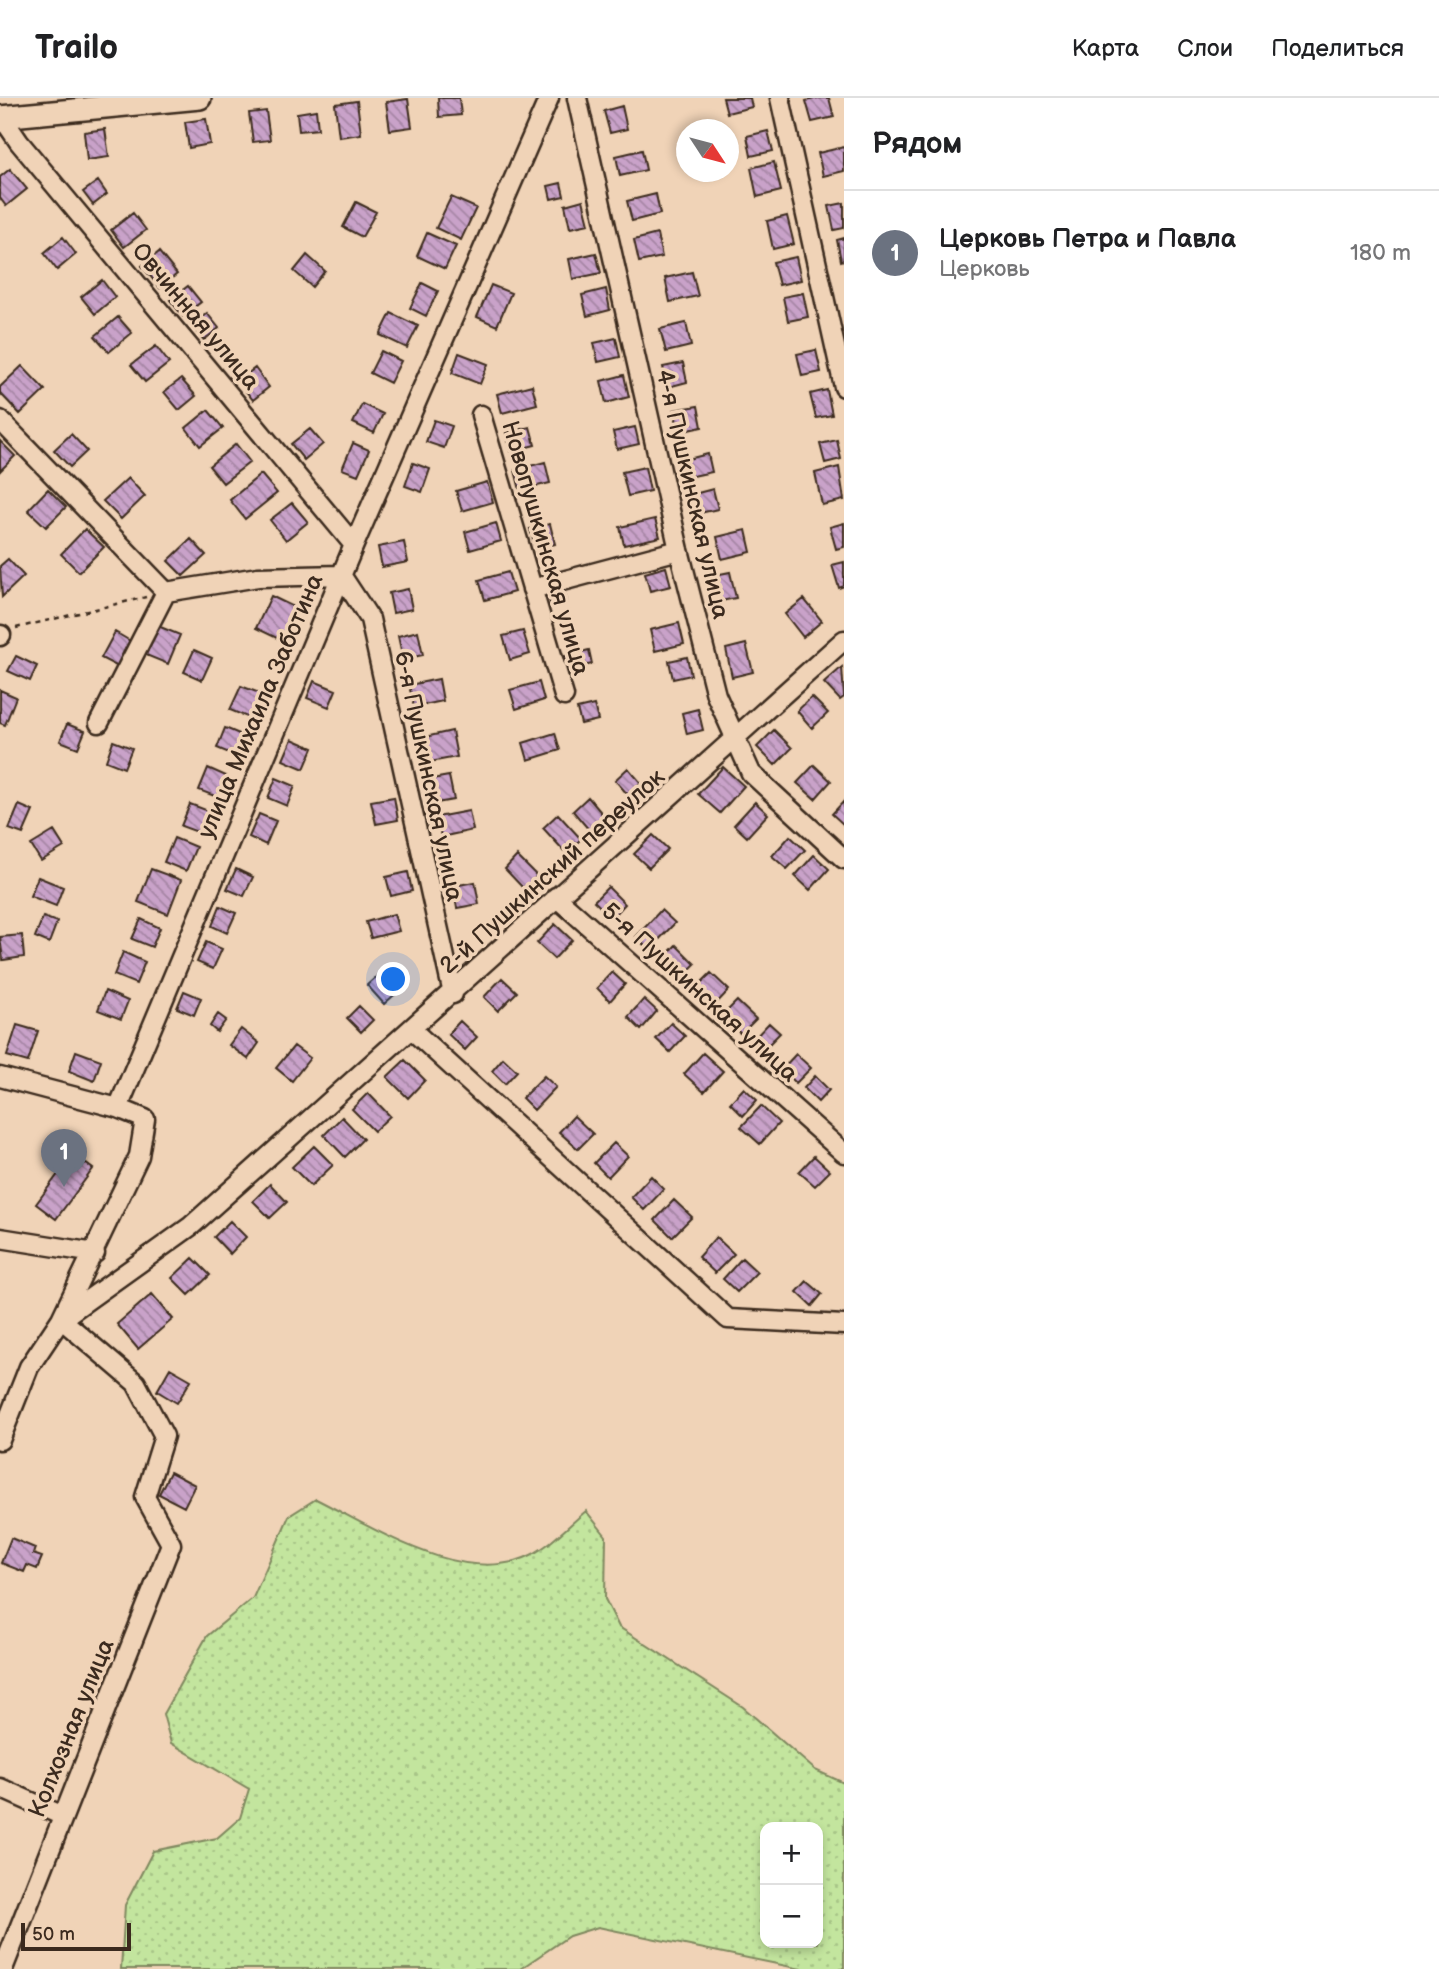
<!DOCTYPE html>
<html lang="ru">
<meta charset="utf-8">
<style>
body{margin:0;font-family:"Balsamiq Sans",sans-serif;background:#f6f6f6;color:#202124}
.controls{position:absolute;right:21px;bottom:21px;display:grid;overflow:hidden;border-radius:14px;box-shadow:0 4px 10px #0003}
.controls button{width:63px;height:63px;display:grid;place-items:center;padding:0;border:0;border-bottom:2px solid #e0e0e0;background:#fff;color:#202124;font:35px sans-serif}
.compass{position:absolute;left:676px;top:21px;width:63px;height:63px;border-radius:50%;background:#fff;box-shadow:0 4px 10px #0003;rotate:126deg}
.scale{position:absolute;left:21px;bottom:18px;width:110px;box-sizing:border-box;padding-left:7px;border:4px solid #3b2a1e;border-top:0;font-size:19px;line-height:24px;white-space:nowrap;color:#3b2a1e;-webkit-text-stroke:5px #f0d3b7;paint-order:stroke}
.you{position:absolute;left:394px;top:882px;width:24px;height:24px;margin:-18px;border:5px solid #fff;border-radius:50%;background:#1a73e8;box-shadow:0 0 0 10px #1a73e833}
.badge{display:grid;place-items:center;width:46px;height:46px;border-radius:50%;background:#ea580c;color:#fff;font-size:23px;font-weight:700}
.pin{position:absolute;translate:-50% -58px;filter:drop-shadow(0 2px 4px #0008)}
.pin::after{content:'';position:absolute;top:37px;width:24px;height:21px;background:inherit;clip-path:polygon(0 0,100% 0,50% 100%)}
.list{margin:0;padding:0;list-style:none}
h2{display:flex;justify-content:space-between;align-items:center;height:91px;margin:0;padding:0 28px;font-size:30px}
h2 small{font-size:23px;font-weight:400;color:#757577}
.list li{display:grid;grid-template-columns:46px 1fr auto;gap:21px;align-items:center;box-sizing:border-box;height:126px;padding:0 28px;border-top:2px solid #e0e0e0}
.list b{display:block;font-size:26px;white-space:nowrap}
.list p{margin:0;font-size:23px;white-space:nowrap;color:#757577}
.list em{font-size:23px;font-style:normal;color:#757577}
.map{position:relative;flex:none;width:844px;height:1871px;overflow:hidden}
header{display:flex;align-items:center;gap:42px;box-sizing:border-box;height:98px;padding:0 35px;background:#fff;border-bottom:2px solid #e0e0e0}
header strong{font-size:33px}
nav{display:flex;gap:38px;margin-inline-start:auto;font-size:24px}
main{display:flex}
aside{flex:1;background:#fff}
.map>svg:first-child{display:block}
</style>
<header>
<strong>Trailo</strong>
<nav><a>Карта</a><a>Слои</a><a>Поделиться</a></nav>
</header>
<main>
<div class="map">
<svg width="844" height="1871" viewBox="0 0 844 1871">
<defs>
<pattern id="grass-dots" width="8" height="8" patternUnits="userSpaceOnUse" patternTransform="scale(1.75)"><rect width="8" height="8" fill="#c3e59e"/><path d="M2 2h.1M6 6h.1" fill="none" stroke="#a8c588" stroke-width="1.8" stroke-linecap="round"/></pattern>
<pattern id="building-back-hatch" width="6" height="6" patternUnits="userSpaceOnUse" patternTransform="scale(1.75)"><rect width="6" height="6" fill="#c9a2c9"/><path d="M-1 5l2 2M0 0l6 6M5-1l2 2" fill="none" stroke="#a484a3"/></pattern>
</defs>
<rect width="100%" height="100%" fill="#f0d3b7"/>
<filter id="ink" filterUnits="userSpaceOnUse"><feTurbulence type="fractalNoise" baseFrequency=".0143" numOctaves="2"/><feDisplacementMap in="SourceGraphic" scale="14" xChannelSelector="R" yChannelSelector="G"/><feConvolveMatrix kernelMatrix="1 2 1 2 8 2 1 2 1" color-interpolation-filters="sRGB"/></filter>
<g filter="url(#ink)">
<path fill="url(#grass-dots)" stroke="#7f885e" stroke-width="2" fill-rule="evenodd" d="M316,1401C376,1431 465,1490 531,1457C551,1447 569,1427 586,1413L606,1438L605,1501L619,1529L743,1609L815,1672L844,1685V1871H801L598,1829L569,1838L520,1871H121L125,1807L153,1753L217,1740L240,1720L249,1691L171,1645L163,1616L207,1538L253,1500L289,1418ZM765,1729H818V1845H765Z"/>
<path fill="url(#building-back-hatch)" stroke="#3b2a1e" stroke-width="2" d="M438,0H459L461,17L439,19Z
M723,0H750L752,9L727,15Z
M818,0H829L834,19L812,24L806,3Z
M408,1L412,29L390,32L386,4Z
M357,3L361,36L339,39L335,6Z
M622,8L627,31L610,35L604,13Z
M316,12L318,31L299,33L297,15Z
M266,13L270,42L253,44L249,15Z
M206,21L210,46L189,50L185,24Z
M105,31L109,59L87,62L84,34Z
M768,33L773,53L751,58L747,38Z
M844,49V73L823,78L818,55Z
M642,52L646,72L620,78L616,58Z
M774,64L781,93L757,99L751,70Z
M10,71L27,91L6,108L0,100V79Z
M98,83L107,96L93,107L83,94Z
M561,85L564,98L551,101L548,88Z
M656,96L660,116L632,123L627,103Z
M451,99L476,110L461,142L436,130Z
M583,102L589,126L570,130L565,107Z
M356,104L376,114L362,139L343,129Z
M844,105V130L834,132L829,108Z
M133,115L146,132L124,149L111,132Z
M787,118L794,146L773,151L767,123Z
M427,135L456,148L445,171L417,158Z
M657,136L662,159L639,164L634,142Z
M63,139L76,156L57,172L44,155Z
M844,140V162L841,163L837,142Z
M159,154L177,176L160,190L142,168Z
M596,155L601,175L573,181L569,161Z
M307,157L325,173L312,189L294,173Z
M796,159L801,182L779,187L773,164Z
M692,174L698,198L670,204L665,180Z
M102,182L115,199L95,216L81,199Z
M422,185L438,193L426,218L410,210Z
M491,187L511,195L497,228L477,219Z
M188,188L201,204L183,218L170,202Z
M606,191L610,212L587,218L582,197Z
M803,195L808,219L788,223L783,199Z
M207,215L219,230L204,242L192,228Z
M391,215L418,228L407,250L380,237Z
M118,219L132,235L109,254L95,238Z
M686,225L691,248L666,254L660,231Z
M616,240L620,259L598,264L594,245Z
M156,248L169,265L145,284L131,267Z
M816,252L821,274L802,278L797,256Z
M381,253L401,263L390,285L370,275Z
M459,255L488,266L480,286L452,275Z
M683,265L687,284L668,289L663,269Z
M22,268L45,292L20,316L0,295V289Z
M255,270L269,289L253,302L238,283Z
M624,277L629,299L606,305L601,283Z
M181,281L196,298L179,312L164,294Z
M532,287L537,306L502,315L497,296Z
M827,292L832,317L816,320L810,296Z
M362,306L383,316L374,335L353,325Z
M698,308L702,329L679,334L674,312Z
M208,312L223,330L200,348L186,330Z
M434,322L452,328L444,350L426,344Z
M530,329L535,347L511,353L506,335Z
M635,329L639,346L617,351L613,334Z
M310,331L323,346L304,362L291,346Z
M71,336L87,353L70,369L54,352Z
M837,342L841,361L825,365L820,346Z
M0,343L15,358L0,373Z
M353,345L369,352L358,377L342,371Z
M236,346L250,364L223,385L209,368Z
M708,356L712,374L688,379L684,362Z
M545,364L550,385L520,392L515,372Z
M413,365L430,371L422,394L405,388Z
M645,369L650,393L628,398L622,374Z
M839,369L844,402L822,407L815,375Z
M261,376L277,395L245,421L230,402Z
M128,380L145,398L121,421L103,403Z
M487,384L493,404L462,413L456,393Z
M48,391L66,409L46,429L28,412Z
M713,391L718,411L695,416L690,397Z
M292,405L308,424L286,442L270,422Z
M655,421L660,439L624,447L620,429Z
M496,425L501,443L470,452L465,434Z
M844,425V449L836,451L830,429Z
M550,426L555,446L536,451L530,431Z
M85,431L104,449L79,474L61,456Z
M746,432L751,454L722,461L717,439Z
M191,441L206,457L183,478L168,463Z
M404,444L408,464L382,469L378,449Z
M8,461L24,478L2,499L0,468Z
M844,464V488L839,490L832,467Z
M666,469L671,488L650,493L645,475Z
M508,474L514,494L485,502L479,482Z
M730,474L736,500L716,504L710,478Z
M563,489L566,504L551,508L547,493Z
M408,491L412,511L393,515L389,495Z
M271,498L298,511L283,543L256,530Z
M804,501L822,523L803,539L785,516Z
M679,525L684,546L655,553L650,532Z
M158,528L180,537L168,566L146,557Z
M418,533L423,557L403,561L398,538Z
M523,533L530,556L510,562L503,538Z
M115,534L132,544L118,569L101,560Z
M746,546L753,574L732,579L726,551Z
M194,552L212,560L202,582L184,574Z
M589,552L592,566L568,572L565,558Z
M16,558L37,568L30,583L8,573Z
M687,559L691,577L673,581L669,563Z
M842,569L844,599L840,602L824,585Z
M439,581L443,603L414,609L409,587Z
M314,583L336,592L329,609L307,600Z
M539,584L544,602L516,611L510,592Z
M241,588L262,596L252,621L230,612Z
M0,592L16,599L5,627L0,625Z
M812,599L828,615L812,630L797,613Z
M594,607L598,622L581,626L577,611Z
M698,611L703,632L687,636L682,615Z
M67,626L85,633L78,650L60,643Z
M225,630L242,637L234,657L217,650Z
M774,632L792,650L775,667L757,649Z
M452,633L457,659L430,664L425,639Z
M555,635L560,652L528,662L523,645Z
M292,641L313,650L304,671L283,662Z
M113,643L132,650L124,670L106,663Z
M814,667L831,683L815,701L797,685Z
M723,669L744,688L720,715L698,696Z
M208,670L226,678L217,699L199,692Z
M628,670L641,685L628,697L615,682Z
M449,678L454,702L436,705L432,681Z
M276,680L295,688L287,708L268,700Z
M394,699L398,722L376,726L371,703Z
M588,699L605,719L590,733L573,713Z
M844,703V727L832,716Z
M755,704L768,716L747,739L734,727Z
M190,706L211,714L203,736L181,728Z
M19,707L33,713L23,736L9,731Z
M469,713L473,732L441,739L437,719Z
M259,716L276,723L266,747L249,739Z
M558,716L581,741L566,755L543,730Z
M54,733L64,749L41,763L31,747Z
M653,737L668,751L649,770L634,756Z
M790,738L805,752L787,771L772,758Z
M174,740L196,749L186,773L164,764Z
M814,757L829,771L810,792L795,778Z
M517,758L537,778L524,791L505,771Z
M151,771L181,782L168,816L138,804Z
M236,771L253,779L244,798L227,791Z
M408,774L412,793L391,798L386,779Z
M38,779L63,789L56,808L30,798Z
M475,784L479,806L457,810L453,788Z
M608,789L625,806L612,820L594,803Z
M220,808L236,815L227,835L212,828Z
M661,812L675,825L649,852L636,839Z
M394,816L399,833L371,840L366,824Z
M43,819L57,824L49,845L35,839Z
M141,821L160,830L152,849L132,841Z
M555,826L572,842L554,861L537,845Z
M22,837L24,859L3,862L0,839Z
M206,844L222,851L213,871L197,864Z
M676,847L695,866L679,882L660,864Z
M123,854L145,864L136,886L114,877Z
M384,872L401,891L384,906L367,887Z
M612,874L625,886L610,903L597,890Z
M711,875L729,892L711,911L693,893Z
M502,880L517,894L498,913L484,899Z
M105,893L128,903L121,921L98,912Z
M184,893L201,900L194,917L177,910Z
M644,901L657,913L641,932L628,919Z
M737,903L756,921L741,936L722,918Z
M359,908L373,922L361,934L347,920Z
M218,916L226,922L217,934L210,928Z
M460,923L477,939L465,952L448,936Z
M671,925L685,938L670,954L656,941Z
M769,925L780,935L762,953L752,943Z
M17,927L38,933L28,964L7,958Z
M241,931L259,945L248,961L229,947Z
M294,948L310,960L292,983L276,970Z
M76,953L101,962L94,983L69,973Z
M703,955L723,973L704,994L684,976Z
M796,956L811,970L796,985L782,971Z
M503,960L517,973L505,986L492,973Z
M405,962L425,982L408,1000L387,979Z
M544,978L556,989L534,1012L522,1000Z
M815,978L829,992L818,1004L804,990Z
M744,990L757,1002L743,1018L730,1005Z
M368,995L390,1018L374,1033L352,1011Z
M761,1008L779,1025L760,1046L741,1029Z
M574,1018L593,1036L578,1051L559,1034Z
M342,1019L363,1041L345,1059L324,1037Z
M614,1045L628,1058L608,1079L594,1065Z
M314,1048L333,1067L311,1088L292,1069Z
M73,1056L93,1071L56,1121L36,1106Z
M814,1058L830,1073L815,1088L799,1074Z
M651,1078L664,1091L644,1112L631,1099Z
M270,1086L287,1104L270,1120L253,1103Z
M674,1102L692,1119L672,1139L655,1122Z
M230,1123L246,1139L230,1156L214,1139Z
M716,1139L734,1156L715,1175L698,1159Z
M193,1160L210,1177L189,1197L172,1180Z
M742,1160L757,1174L737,1194L723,1181Z
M807,1183L822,1196L812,1208L797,1194Z
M152,1196L173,1221L138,1251L117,1226Z
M170,1270L191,1282L177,1305L157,1293Z
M170,1374L195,1387L184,1409L159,1396Z
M11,1440L35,1450L33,1456L42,1459L37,1471L27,1467L24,1474L1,1465Z"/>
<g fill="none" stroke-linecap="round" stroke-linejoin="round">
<defs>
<path id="minor" d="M577,0L679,452L716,597L751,675L844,761
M780,0L844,289
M2,19L19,44L354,447
M481,317L564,598
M0,322L166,494
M532,491L679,452
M166,494L258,479L341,477L370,521L453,896
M0,538L1,537
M99,625L166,494
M556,799L844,1055
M412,932L728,1221L844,1227
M0,979L118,1010
M0,1140L95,1155
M64,1219L191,1128L844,542
M0,1342L29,1269L61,1221L139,1058L145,1021L118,1010L354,447L549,0
M0,1690L63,1718
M3,1871L171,1446L145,1399L164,1338L136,1285L61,1221"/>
<path id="major" d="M0,19L200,0"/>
</defs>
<use href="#minor" stroke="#3b2a1e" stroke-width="23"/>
<use href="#major" stroke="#3b2a1e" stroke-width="26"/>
<path stroke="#3b2a1e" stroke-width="2.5" stroke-dasharray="5 5" stroke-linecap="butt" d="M16,530L146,499"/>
<use href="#minor" stroke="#f0d3b7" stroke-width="18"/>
<use href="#major" stroke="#f0d3b7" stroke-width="21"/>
</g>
</g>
<g text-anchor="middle" stroke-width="7" stroke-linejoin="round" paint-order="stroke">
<g font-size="24" fill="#3b2a1e" stroke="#f0d3b7">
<text transform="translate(196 218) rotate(50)" y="8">Овчинная улица</text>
<text transform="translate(693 396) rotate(77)" y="8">4-я Пушкинская улица</text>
<text transform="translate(546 450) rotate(74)" y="8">Новопушкинская улица</text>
<text transform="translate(260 608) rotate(-67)" y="8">улица Михаила Заботина</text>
<text transform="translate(429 678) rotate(78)" y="8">6-я Пушкинская улица</text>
<text transform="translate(552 773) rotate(-42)" y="8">2-й Пушкинский переулок</text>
<text transform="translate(700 894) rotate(42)" y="8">5-я Пушкинская улица</text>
<text transform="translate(71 1630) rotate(-68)" y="8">Колхозная улица</text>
</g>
</g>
</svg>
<div class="controls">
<button>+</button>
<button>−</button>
</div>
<svg class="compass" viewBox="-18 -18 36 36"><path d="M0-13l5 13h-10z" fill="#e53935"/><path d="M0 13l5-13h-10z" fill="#757577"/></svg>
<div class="scale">50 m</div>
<div class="you"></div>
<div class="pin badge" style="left:64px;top:1089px;background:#6b7280">1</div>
</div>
<aside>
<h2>Рядом<small></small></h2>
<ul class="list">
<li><span class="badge" style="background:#6b7280">1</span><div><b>Церковь Петра и Павла</b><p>Церковь</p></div><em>180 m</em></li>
</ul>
</aside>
</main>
